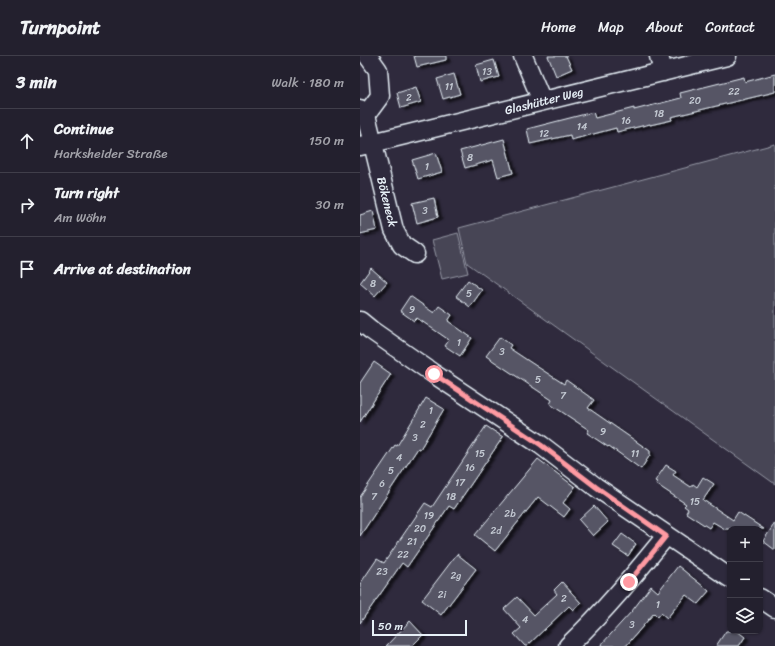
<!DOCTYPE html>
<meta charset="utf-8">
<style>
body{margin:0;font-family:Sriracha,sans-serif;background:#2b2836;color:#f1f3f6}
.controls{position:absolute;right:12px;bottom:12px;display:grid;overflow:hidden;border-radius:8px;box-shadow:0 1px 3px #0004}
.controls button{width:36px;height:36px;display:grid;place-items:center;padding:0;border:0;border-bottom:1px solid #403e4a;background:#23202e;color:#f1f3f6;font:20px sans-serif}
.scale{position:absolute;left:12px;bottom:10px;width:95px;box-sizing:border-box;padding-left:4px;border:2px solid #e8f1f8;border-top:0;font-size:11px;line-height:14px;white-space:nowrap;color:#e8f1f8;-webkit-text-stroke:3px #2f2a3d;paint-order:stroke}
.stop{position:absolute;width:12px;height:12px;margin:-9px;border:3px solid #ff9aa2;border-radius:50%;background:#fff}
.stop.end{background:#ff9aa2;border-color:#fff;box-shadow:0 1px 4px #0008}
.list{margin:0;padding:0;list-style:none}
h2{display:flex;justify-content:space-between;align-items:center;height:52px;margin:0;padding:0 16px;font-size:17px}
h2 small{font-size:13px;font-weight:400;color:#a3a3aa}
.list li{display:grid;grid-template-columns:26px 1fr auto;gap:12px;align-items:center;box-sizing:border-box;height:64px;padding:0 16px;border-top:1px solid #403e4a}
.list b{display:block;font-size:15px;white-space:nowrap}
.list p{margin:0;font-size:13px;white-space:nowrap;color:#a3a3aa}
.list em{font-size:13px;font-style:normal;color:#a3a3aa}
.icon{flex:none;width:22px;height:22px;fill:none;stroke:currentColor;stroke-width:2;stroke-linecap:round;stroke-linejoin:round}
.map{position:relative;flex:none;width:415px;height:590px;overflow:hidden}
header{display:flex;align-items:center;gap:24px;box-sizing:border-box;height:56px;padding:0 20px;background:#23202e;border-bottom:1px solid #403e4a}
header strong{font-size:19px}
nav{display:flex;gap:22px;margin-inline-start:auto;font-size:14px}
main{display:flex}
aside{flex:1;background:#23202e}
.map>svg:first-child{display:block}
</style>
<header>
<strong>Turnpoint</strong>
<nav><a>Home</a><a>Map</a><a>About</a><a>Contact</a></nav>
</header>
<main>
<aside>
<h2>3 min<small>Walk · 180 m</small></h2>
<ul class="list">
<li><svg class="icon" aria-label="ahead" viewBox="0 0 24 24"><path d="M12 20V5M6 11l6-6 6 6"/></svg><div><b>Continue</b><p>Harksheider Straße</p></div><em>150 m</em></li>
<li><svg class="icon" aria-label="right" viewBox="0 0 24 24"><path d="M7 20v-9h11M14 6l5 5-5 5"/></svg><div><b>Turn right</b><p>Am Wöhn</p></div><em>30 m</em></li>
<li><svg class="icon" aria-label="arrive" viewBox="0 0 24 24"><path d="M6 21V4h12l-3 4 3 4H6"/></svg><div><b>Arrive at destination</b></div></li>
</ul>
</aside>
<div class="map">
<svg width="415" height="590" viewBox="0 0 415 590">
<defs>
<filter id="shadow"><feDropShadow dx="4" dy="2.5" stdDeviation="1" flood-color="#0009"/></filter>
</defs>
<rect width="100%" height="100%" fill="#2f2a3d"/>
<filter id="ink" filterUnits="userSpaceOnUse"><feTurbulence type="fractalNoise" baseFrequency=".025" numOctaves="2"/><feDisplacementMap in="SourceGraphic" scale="8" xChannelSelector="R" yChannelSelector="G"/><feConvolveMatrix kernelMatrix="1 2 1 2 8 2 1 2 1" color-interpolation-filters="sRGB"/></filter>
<g filter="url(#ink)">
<path fill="#464455" stroke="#979aa6" d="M415,88V428L107,207L99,172Z
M98,177L108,217L82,223L72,184Z"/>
<path fill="#575565" stroke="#e8f1f8" filter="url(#shadow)" d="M54,0H86V4L57,11Z
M188,0H206L212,13L196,20Z
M134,4L139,21L120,26L116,9Z
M94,18L100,38L83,43L77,23Z
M415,18V36L311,61L312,64L290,69V68L257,76L256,72L211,84L210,79L170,88L167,73L233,56L235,62L274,52V54L321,42L320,37L384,21L385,26Z
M56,31L61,46L41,52L37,37Z
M144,83L153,117L138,121L133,104L105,112L100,95Z
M76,97L82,116L58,123L52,104Z
M74,142L78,161L57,167L52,147Z
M13,155L17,174L0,178V159Z
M11,212L27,226L15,240L0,227Z
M108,224L122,234L110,251L96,240Z
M50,240L74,257L79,250L92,259L88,265L112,282L100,300L85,290L89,284L57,262L54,265L40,255Z
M140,281L151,289L149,292L170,306L204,328L206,324L234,344L228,352L290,395V399L281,413L249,390L248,391L227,377L229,374L190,348L192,344L126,300Z
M14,306L31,318L0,366V327Z
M66,342L84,353L60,393L58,392L0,480V441L35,389L37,390Z
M126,370L143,381L94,453L89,450L47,511L42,507L0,567V528L17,503L24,507L65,447L72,451Z
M178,403L215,431L203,447L210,453L204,461L178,441L135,495L115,479Z
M306,409L316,415L313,419L331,431L333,428L337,431L343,421L354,428L343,444L373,464L378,456L404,473H365L353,466L349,472L326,457L328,453L324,450L326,448L296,428L297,426L295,425Z
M234,450L248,466L233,480L219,464Z
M415,467V494L403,485Z
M262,478L276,488L268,500L253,490Z
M97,498L116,513L81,559L62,544Z
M318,510L349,535L338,548L326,539L307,562L301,557L298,561L294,557L266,590H240L272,555L291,530L298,536Z
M202,526L221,547L213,554L209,550L167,590H165L154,578L161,572L144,553L157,541L174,559L197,538L194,534Z
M50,565L63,579L52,590H26Z
M366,575H377L385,581L379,590H356Z"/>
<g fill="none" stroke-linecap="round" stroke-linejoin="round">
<defs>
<path id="minor" d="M163,0L182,45
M299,0L303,16
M0,53L6,59L34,174L42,189L55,198
M6,59L20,40L18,14L8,0
M0,90L367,0
M0,265L11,274L74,318L181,389L236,431L370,522
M400,542L415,552
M208,590C244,556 275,518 306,480"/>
</defs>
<use href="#minor" stroke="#e8f1f8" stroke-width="21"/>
<use href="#minor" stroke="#2f2a3d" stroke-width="18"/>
</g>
</g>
<g fill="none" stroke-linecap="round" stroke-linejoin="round" filter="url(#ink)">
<path stroke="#ff9aa2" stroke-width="5" d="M74,318L181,389L236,431L306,480L269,526"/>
</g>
<g text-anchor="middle" stroke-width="3" stroke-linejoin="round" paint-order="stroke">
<g font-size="10" fill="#c4cad3">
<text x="127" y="19">13</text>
<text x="89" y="34">11</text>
<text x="374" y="39">22</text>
<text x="49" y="45">2</text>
<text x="335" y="48">20</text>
<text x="299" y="61">18</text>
<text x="266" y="68">16</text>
<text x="222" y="74">14</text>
<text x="184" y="81">12</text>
<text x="110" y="105">8</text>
<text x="67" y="114">1</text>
<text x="65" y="158">3</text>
<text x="13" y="231">8</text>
<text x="109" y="241">5</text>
<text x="52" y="257">9</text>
<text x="99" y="290">1</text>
<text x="142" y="299">3</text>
<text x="178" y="327">5</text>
<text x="203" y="343">7</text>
<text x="71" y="358">1</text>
<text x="63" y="372">2</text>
<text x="243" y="379">9</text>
<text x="55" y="385">3</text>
<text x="120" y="401">15</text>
<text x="275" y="401">11</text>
<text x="39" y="405">4</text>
<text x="110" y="415">16</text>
<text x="31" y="418">5</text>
<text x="100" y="430">17</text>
<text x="22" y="431">6</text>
<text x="14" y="444">7</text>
<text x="91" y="444">18</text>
<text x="335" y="449">15</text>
<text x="150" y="461">2b</text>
<text x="69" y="463">19</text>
<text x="60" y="476">20</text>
<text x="136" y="478">2d</text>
<text x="52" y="489">21</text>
<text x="43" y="502">22</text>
<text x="22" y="519">23</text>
<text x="96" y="523">2g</text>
<text x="82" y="542">2i</text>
<text x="204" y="546">2</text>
<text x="298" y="552">1</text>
<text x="165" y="567">4</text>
<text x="272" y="572">3</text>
</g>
<g font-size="12" fill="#e8f1f8" stroke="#2f2a3d">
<text transform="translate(184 45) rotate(-14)" y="4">Glashütter Weg</text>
<text transform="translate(27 146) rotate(76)" y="4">Bökeneck</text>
</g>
</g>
</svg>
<div class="controls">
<button>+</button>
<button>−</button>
<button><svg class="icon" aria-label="layers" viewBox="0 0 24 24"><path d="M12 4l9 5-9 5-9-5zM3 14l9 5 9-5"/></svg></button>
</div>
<div class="scale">50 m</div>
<div class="stop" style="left:74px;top:318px"></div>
<div class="stop end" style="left:269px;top:526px"></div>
</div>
</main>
